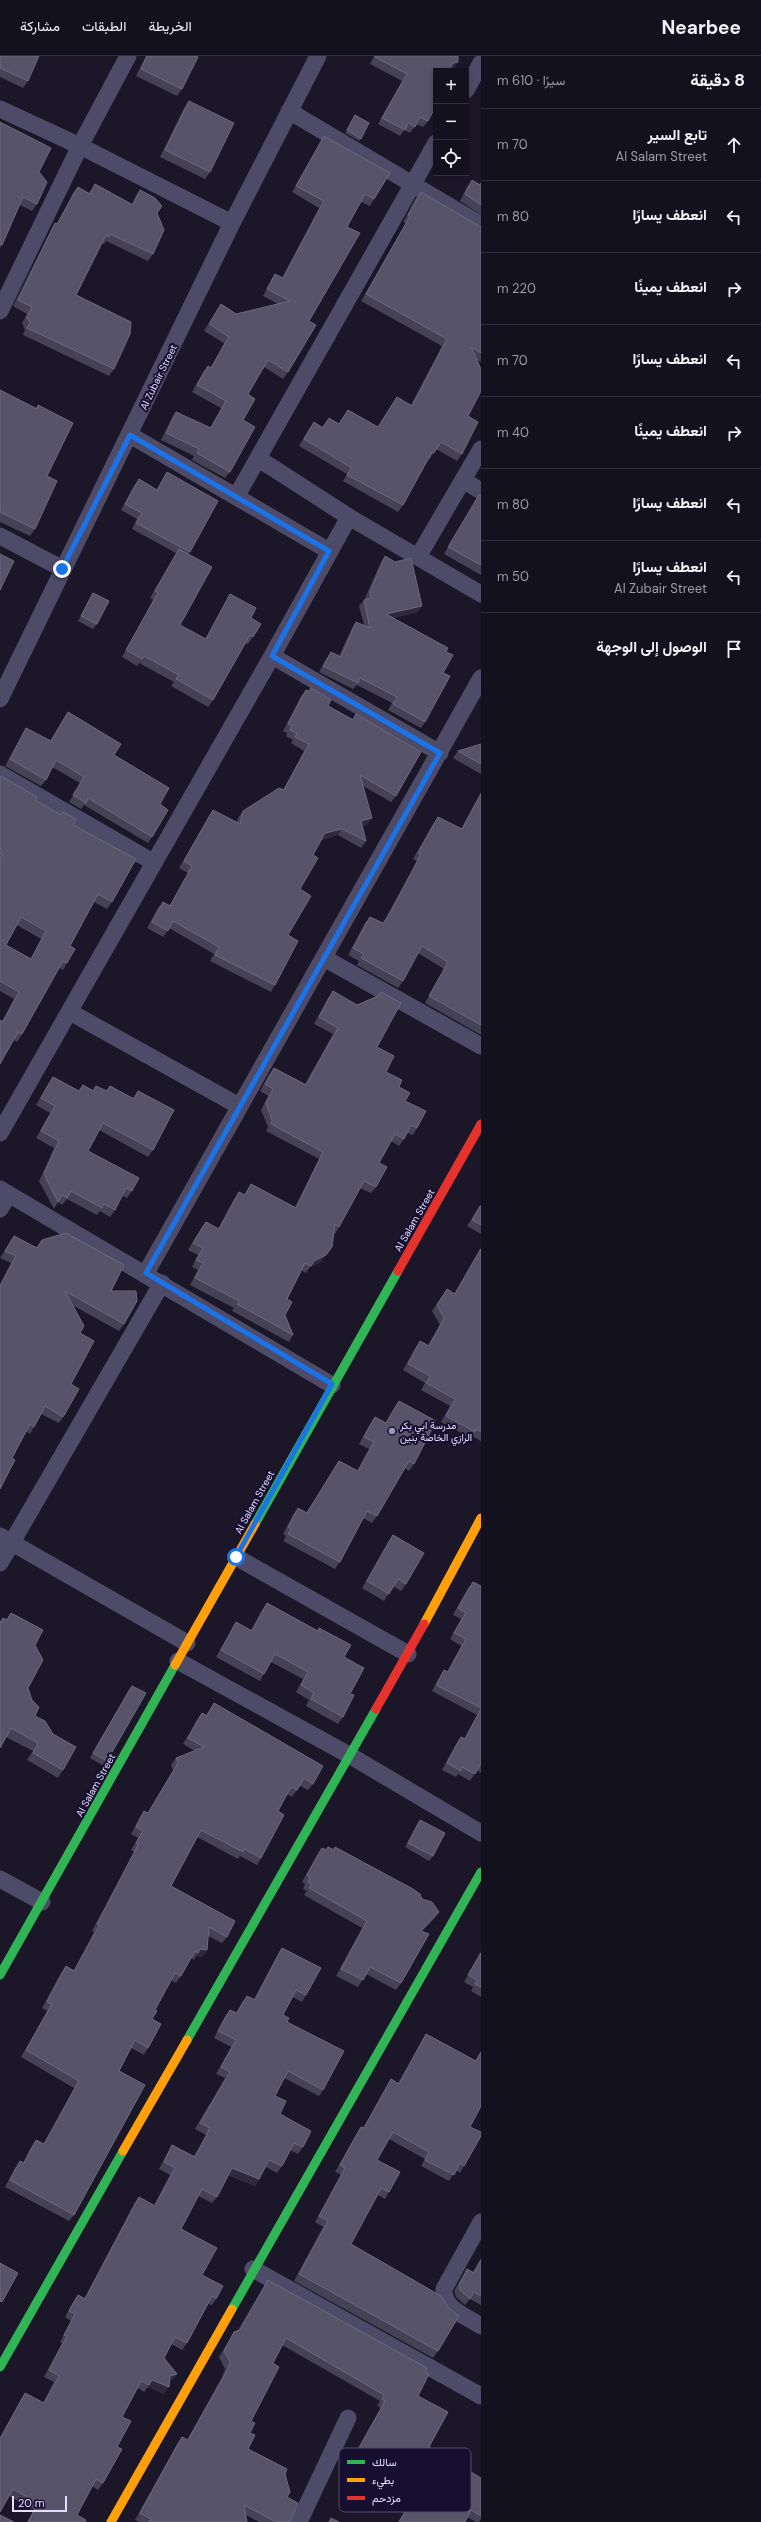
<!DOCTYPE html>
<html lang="ar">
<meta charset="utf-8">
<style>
body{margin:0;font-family:"DM Sans",Vazirmatn,sans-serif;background:#211f2b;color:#f1f3f6;direction:rtl}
.controls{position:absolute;right:12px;top:12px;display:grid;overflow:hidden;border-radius:0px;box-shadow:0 2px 6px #0003}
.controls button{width:36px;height:36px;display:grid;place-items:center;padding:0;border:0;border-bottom:1px solid #33313c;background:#14111e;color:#f1f3f6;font:20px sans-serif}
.scale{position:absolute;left:12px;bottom:10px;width:55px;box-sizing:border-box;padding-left:4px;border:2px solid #e4deff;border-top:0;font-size:11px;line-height:14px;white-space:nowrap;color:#e4deff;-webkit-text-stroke:3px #170f30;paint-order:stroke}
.stop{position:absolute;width:12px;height:12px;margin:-9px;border:3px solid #1a73e8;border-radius:50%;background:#fff}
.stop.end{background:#1a73e8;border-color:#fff;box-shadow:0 1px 4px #0008}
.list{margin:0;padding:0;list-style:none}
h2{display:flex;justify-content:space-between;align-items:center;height:52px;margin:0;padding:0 16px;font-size:17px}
h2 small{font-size:13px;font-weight:400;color:#9d9da4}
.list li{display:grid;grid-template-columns:26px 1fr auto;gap:12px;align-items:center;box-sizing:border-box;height:72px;padding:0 16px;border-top:1px solid #33313c}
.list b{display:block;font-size:15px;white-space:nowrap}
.list p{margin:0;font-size:13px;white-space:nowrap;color:#9d9da4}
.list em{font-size:13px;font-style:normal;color:#9d9da4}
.icon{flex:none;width:22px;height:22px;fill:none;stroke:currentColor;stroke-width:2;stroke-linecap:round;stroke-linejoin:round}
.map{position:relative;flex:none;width:481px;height:2466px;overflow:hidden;direction:ltr}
header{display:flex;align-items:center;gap:24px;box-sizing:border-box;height:56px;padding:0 20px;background:#14111e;border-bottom:1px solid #33313c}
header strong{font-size:19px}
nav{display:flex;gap:22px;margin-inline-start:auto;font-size:14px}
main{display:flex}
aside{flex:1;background:#14111e}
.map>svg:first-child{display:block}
</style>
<header>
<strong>Nearbee</strong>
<nav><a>الخريطة</a><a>الطبقات</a><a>مشاركة</a></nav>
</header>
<main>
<aside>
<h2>8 دقيقة<small>سيرًا · 610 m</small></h2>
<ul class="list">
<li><svg class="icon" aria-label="ahead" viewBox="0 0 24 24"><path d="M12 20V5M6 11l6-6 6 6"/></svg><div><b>تابع السير</b><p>Al Salam Street</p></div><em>70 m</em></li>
<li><svg class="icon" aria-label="left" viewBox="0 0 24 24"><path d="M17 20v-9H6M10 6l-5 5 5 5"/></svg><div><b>انعطف يسارًا</b></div><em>80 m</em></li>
<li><svg class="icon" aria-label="right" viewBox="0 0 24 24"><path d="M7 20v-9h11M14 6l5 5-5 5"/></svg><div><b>انعطف يمينًا</b></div><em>220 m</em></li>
<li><svg class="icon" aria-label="left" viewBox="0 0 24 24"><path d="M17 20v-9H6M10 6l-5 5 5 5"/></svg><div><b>انعطف يسارًا</b></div><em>70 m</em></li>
<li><svg class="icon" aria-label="right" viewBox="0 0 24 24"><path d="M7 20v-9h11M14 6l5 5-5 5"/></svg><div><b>انعطف يمينًا</b></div><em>40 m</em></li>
<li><svg class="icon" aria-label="left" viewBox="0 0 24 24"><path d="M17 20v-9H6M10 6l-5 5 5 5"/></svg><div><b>انعطف يسارًا</b></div><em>80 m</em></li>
<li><svg class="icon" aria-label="left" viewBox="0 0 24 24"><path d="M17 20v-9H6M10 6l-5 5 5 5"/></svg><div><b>انعطف يسارًا</b><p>Al Zubair Street</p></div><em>50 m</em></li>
<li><svg class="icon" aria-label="arrive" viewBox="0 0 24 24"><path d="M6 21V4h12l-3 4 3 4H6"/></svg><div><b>الوصول إلى الوجهة</b></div></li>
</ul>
</aside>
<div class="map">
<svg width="481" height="2466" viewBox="0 0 481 2466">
<rect width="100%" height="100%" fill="#1b1728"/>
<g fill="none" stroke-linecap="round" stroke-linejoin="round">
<path stroke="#4e4b69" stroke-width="17" d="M466,34L481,7
M0,53L80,90L232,167
M289,55L481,169
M0,255L80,90L128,0
M130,379L329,495
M259,403L349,461L481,538
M463,424L481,435
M236,441L436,87
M0,480L63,513
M418,501L481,393
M272,600L440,697
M0,643L232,167L318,0
M0,718L153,806
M324,902L481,990
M70,956L239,1050
M0,1077L272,600L349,461
M0,1133L332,1329
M0,1153L9,1138
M146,1217L481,622
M0,1480L187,1587
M236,1501L408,1598
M0,1507L162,1227
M178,1605L349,1699L481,1777
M0,1823L42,1846
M481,2166L444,2233C443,2253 466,2260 481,2270
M253,2213L481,2340
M299,2466L348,2362"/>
<path stroke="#30b455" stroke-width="9" d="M255,1468L398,1215
M0,1919L175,1609
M187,1984L376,1653
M232,2253L481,1816
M0,2311L123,2095"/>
<path stroke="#ff9f0a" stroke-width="9" d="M424,1568L481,1462
M175,1609L255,1468
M123,2095L187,1984
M111,2466L232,2253"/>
<path stroke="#e5322d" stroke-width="9" d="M398,1215L481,1068
M376,1653L424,1568"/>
</g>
<path fill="#464256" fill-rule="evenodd" d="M0,0L28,25L23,32L0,21Z
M146,0H196L182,33L177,40L136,20Z
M374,0H458L454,13L436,15L428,65L423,71L416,68L410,77L404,74L400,80L378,68L402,25L370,8Z
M189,45L210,116L205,123L160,101L184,52Z
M355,59L361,83L359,85L345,77Z
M0,66L39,116L37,148L32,155L20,149L2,189L0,192Z
M324,80L374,143L370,150L361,146L347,171L288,316L283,323L264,311L248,338L230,416L225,422L192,404L194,400L161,384L172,362L176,356L210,372L221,352L192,336L203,316L208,310L211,311L224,287L204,275L221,248L236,258L278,248L263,240L271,225L275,218L282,222L319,152L292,136Z
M472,124L480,128L481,126V159L460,145L467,131Z
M95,128L132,148L135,141L140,134L157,157L153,198L148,205L106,185L104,188L102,187L76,239L114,313L109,320L23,279L25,274L22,267L27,258L13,250L51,174L55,167L57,168L73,137L78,131L89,137Z
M421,136L481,184V306L477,304L462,398L457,405L436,393L429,404L428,403L403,449L398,456L343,425L347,418L299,390L309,373L314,366L322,371L329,362L339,368L348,354L378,371L397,341L411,349L442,290L361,245L406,167L403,166L416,142Z
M0,334L36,352L38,349L35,473L30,480L0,466Z
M167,416L190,496L188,498L180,569L205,583L226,545L230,538L251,562L253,581L248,588L245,587L213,644L208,651L171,630L174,626L139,607L137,610L122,601L153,544L150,542L176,497L132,473L137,463L121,454L134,430L139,423L157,434Z
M479,439L481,440V519L444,498L475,446Z
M385,500L418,556L393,562L446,596L443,617L425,666L421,672L388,654L392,647L357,629L353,633L319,616L327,602L331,596L339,600L352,572L356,566L364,569L359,550L364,544H366L365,542L381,506Z
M93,537L97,568L93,573L78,565L90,542Z
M311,632L328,650L353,663L356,658L396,740L391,746L363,730L367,769L362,770L366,785L361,792L338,779L321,784L313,799L300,833L275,929L271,936L210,905L214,898L169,872L163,881L147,872L158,852L163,846L170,849L188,817L179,812L209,760L213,754L237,766L238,762L243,755L283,734L304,695L291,687L293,684L286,680L287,677L283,675L301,640L306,634L309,635Z
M68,656L114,699L160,748L152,781L148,787L84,749L81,753L69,746L80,727L52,711L46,724L41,730L5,710L22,679L26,672L50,685Z
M481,688V718L453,702L458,695Z
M0,722L73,769L112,846L107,853L94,846L70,890L67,907L63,914L59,912L22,978L17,986L13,983L2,965L14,943L0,935ZM17,869L41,883L31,903L6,889Z
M481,736V979L425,947L444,913L418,897L403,925L398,932L357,909L359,905L348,899L365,867L370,861L383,867L417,805L413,803L433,768L438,761L461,773Z
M333,935L357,949L377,941L381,936L377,991L386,1016L399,1031L417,1072L413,1079L407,1077L404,1083L399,1090L391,1085L379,1107L376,1131L371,1137L360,1132L339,1171L335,1178L334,1177L321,1206L310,1211L306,1217L301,1214L287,1243L285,1259L293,1279L289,1286L232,1255L234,1252L190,1229L198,1214L192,1211L198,1199L188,1194L197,1179L202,1172L218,1173L234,1143L239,1136L244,1139L251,1128L295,1151L319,1103L266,1075L268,1071L261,1054L268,1040L260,1035L269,1019L274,1012L305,1028L333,978L314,968L328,942Z
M53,1021L79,1035L83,1029L93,1034L96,1030L106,1035L110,1030L133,1042L138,1035L153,1094L148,1101L99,1074L88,1095L132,1135L127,1142L122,1140L115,1154L110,1161L100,1155L97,1159L67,1143L62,1149L58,1146L54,1153L39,1125L54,1092L36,1082L50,1057L36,1049L48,1028Z
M480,1150H481V1178L467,1170Z
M14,1180L36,1192L42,1184L111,1235L124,1268L119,1275L72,1249L80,1277L71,1328L63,1361L59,1367L41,1358L34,1371L30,1378L26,1375L12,1402L0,1433V1228L11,1207L0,1202Z
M481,1191V1385L472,1380L470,1382L441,1366L450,1350L421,1334L425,1327L403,1314L416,1291L420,1285L428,1289L440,1269L432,1255L442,1240L454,1238Z
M399,1345L414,1408L409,1415L405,1412L377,1460L372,1467L363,1462L340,1506L335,1513L283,1485L286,1480L283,1478L293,1459L298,1452L306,1457L339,1405L357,1415L369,1393L359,1388L370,1368L375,1361L386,1367L394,1352Z
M393,1479L406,1528L401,1535L393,1530L384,1545L362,1532L388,1486Z
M473,1526L481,1530V1717L477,1714L470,1725L458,1718L456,1721L442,1714L456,1688L461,1681L464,1683L477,1659L432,1635L444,1614L447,1616L461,1590L450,1583L461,1563L453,1559L468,1532Z
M267,1547L317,1575L319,1572L344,1601L350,1638L343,1661L338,1668L306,1650L309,1644L296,1636L303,1623L271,1606L264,1618L260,1625L216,1601L236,1566L251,1574L262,1554Z
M11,1557L35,1589L28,1632L35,1660L63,1714L58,1722L27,1704L33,1695L6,1681L0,1692V1566L3,1562L6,1564Z
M132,1630L107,1705L104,1710L90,1702L128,1635Z
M214,1647L313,1728L308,1734L300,1730L292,1741L287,1738L278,1755L261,1802L257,1809L240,1800L238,1803L197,1781L171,1830L227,1881L222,1887L208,1880L207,1894L202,1901L196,1900L194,1904L191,1902L181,1920L176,1927L171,1924L155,1954L152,1963L148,1992L144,1999L131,1992L119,2015L74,2159L69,2165L5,2131L15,2112L20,2105L23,2107L31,2091L36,2084L44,2088L74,2032L21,2001L47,1955L42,1952L61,1917L66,1910L74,1914L94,1876L92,1875L134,1796L131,1794L138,1782L131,1778L140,1761L144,1755L148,1757L173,1714L171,1709L176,1702L195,1695L183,1688L197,1664L202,1657L206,1659Z
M420,1764L433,1800L429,1805L405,1791L417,1769Z
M328,1791L333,1793L335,1791L422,1843L434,1863L422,1875L401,1927L396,1934L366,1918L358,1931L336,1920L362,1872L304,1839L307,1835L303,1833L305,1828L302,1826L317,1799L322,1792L326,1794Z
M282,1892L306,1939L302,1946L293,1941L283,1959L323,2034L319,2040L284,2022L275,2040L280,2058L303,2091L298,2098L290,2094L282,2110L277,2117L266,2111L259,2123L255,2130L228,2119L217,2141L212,2147L198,2140L181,2173L202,2219L216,2243L212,2249L208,2248L187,2287L182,2294L171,2288L164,2302L177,2318L172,2324L170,2325L164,2338L148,2331L144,2336L138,2332L122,2361L117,2391L103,2427L98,2434L92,2430L77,2459L85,2466H27L34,2454L9,2440L0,2456V2381L21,2344L25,2337L43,2347L54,2326L44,2321L62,2287L60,2286L71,2265L65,2261L73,2246L78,2239L84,2243L134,2148L139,2141L154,2149L170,2119L159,2113L168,2096L172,2089L194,2100L206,2079L195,2073L225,2022L216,2018L231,1991L214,1982L225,1960L230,1954L236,1957L242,1946L247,1940L254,1943L278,1898Z
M481,1895V1941L471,1935L473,1931L464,1926Z
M426,1978L475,2005L481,1995V2050L470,2071L464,2110L460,2117L456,2114L449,2125L421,2110L425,2103L389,2083L377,2104L389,2136L385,2143L378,2139L351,2188L438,2295L433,2302L294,2225L323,2171L315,2166L341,2119L335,2116L357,2077L361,2071L363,2072L391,2023L398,2027Z
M481,2202V2249L470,2243L465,2249L456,2241L454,2235L463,2220L467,2213L473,2216Z
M268,2224L425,2316L418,2340L429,2391L481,2422V2463L479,2466H476L467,2461L465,2466H398L412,2444L349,2408L381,2352L377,2350L380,2345L282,2289L273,2307L251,2365L248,2393L285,2418L290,2466H259L246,2459L247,2466H139L135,2464L177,2388L182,2381L187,2384L222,2321L225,2313L219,2301L230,2283L234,2276L238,2274L264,2230Z"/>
<path fill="#2e2a3c" d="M458,6L454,13L449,14L453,7Z
M422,550L418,556L382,564L386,558Z
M372,762L367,769L356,772L361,765Z
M342,773L338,779L320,784L325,777Z
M326,1199L321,1206L310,1211L314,1205Z
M439,1856L434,1863L416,1882L421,1875Z
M200,1893L207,1894L202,1901L196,1900Z
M232,2112L259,2123L255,2130L227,2118Z
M177,2318L172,2324L165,2327L170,2320Z
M152,2324L169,2331L164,2338L148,2331Z"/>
<path fill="#575368" stroke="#6d6880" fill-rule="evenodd" d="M0,0H39L28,25L0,12Z
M147,0H196L198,1L182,33L141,13Z
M375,0H458V6L453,7L449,15H436V50L428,65L420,61L415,71L408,67L405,74L382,62L407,18L375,1Z
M189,45L234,67L210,116L165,94Z
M355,59L369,67L361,83L347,74Z
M0,66L51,92L39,116L47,126L37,148L23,141L2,189L0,188Z
M324,80L390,117L374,143L365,138L347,171L360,177L309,265L316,269L288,316L268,304L248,338L255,343L243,364L255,371L230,416L197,397L199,393L166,377L176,356L211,372L226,345L197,329L208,310L211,312L229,281L209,268L221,248L236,258L290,245L267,233L275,218L283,222L324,145L296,130Z
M472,124L480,129L481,127V149L465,138Z
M95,128L133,149L140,134L155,142L162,150L157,157L164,174L153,198L110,178L109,181L106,179L76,239L131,266L130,278L114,313L27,272L30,267L27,261L32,251L18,244L55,167L57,168L78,131L90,138Z
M421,136L481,171V183L480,184H481V297L471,291L481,313V335L468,360L478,366L462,398L441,386L434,397L432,396L403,449L347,419L352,412L304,383L314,366L323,372L329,362L339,368L348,354L378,371L397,341L412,350L447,283L366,238L410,160L408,159Z
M0,334L37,353L38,349L73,367L47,420L57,425L35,473L0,456Z
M167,416L218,445L190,496L136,467L142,457L125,448L139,423L157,434Z
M479,439L481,440V509L448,491Z
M179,493L212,511L180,569L206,583L230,538L256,552L251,562L261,568L253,581L250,579L213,644L176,623L179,619L144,600L142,603L126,594L158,537L155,535Z
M0,498L14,505L0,534Z
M385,500L395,506L411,502L422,550L386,558L448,592L446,596L453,599L443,617L450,620L425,666L393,648L397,641L360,622L358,627L323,610L331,596L341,601L356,566L370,572L364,544L371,542L370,536Z
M93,537L109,545L97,568L81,560Z
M311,632L331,644L328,650L353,664L356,658L421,696L396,740L360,719L372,762L361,765L366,785L342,773L325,777L313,799L318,802L300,833L311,840L288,879L298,885L275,929L215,899L219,891L173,865L168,875L152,866L163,846L170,850L192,810L184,805L213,754L240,768L243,755L279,732L284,734L309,688L295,681L297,677L290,674L292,670L288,668L306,634L309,635Z
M68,656L121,688L114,699L169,732L160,748L168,754L152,781L88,742L86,747L73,739L84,721L56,704L46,724L10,703L26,672L51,685Z
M481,688V708L458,695Z
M1,720L37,741L35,744L61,759L63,756L76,763L73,769L136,803L112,846L98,838L70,890L75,893L67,907L63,905L22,978L18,976L0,1008V964L3,966L19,936L0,925V803L2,799L0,798V722ZM21,861L46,875L31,903L6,889Z
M481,738V969L429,940L448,906L422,890L403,925L361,902L364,898L353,892L370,861L383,867L388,861L421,798L418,797L438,761L462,773Z
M333,935L357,949L378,940L381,936L401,947L377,991L394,1000L386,1016L402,1024L399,1031L410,1037L405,1045L426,1055L417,1072L411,1069L404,1083L395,1078L379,1107L387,1111L376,1131L364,1125L339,1171L335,1168L332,1191L326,1199L314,1205L311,1210L305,1207L287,1243L292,1246L285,1259L293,1279L237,1248L239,1245L195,1222L203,1207L196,1204L203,1192L193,1187L202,1172L206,1166L219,1173L239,1136L245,1139L251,1128L296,1152L323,1096L271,1068L272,1064L266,1047L273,1033L265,1028L274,1012L306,1029L338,972L319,961Z
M53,1021L79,1035L83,1029L93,1035L96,1030L107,1035L110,1030L134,1043L138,1035L174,1054L153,1094L103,1067L88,1095L139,1122L132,1135L126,1132L115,1154L104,1148L102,1152L71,1135L67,1142L62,1139L58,1146L44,1118L59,1085L41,1075L55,1050L41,1042Z
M480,1150H481V1169L472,1164Z
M66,1177L124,1209L111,1235H136L137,1245L124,1268L65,1235L84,1270L80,1277L94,1285L71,1328L79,1333L63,1361L45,1350L34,1371L30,1368L12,1402L15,1404L0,1433V1230L16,1200L5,1195L14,1180L37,1192L42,1184Z
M481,1193V1376L476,1373L475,1376L446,1360L455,1343L426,1327L430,1320L408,1308L420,1285L429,1290L444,1262L437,1249L447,1233L455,1238Z
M399,1345L436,1365L414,1408L409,1405L377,1460L367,1455L340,1506L288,1478L291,1473L288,1471L298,1452L307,1457L339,1405L358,1415L374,1386L364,1381L375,1361L386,1367Z
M393,1479L424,1497L406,1528L398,1523L389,1538L367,1525Z
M473,1526L481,1530V1652L436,1629L444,1614L448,1616L466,1583L454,1577L466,1557L458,1552Z
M267,1547L318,1575L319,1572L351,1589L344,1601L364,1612L350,1638L354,1639L343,1661L311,1643L314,1637L301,1629L308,1616L275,1598L264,1618L221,1594L236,1566L252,1575Z
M11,1557L43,1574L35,1589L43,1604L28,1632L32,1644L39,1651L35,1660L45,1665L53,1678L76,1691L63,1714L33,1697L38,1687L11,1672L0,1692V1567L3,1562L7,1564Z
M132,1630L146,1637L107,1705L93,1697Z
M214,1647L323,1710L313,1728L304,1722L297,1734L291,1731L278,1755L284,1759L261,1802L244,1793L243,1796L201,1774L171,1830L235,1865L227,1881L209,1871L207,1894L200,1893L198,1897L195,1895L181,1920L175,1917L155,1954L157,1955L152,1963L161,1968L148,1992L135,1984L119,2015L145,2029L74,2159L10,2124L20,2105L24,2107L36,2084L44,2088L79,2025L26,1994L52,1948L47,1946L66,1910L74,1915L99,1870L97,1868L138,1789L136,1787L143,1775L136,1771L144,1755L148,1757L178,1707L176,1702L204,1691L188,1682L202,1657L207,1660Z
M481,1653V1707L475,1718L462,1711L461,1715L447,1707L461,1681L465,1683Z
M420,1764L445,1777L433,1800L408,1787Z
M328,1791L334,1794L335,1791L413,1833L420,1838L422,1843L432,1846L439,1856L421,1875L429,1878L401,1927L370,1911L363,1924L341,1913L367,1865L309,1832L312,1828L308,1826L310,1821L307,1819L322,1792L326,1794Z
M282,1892L321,1912L306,1939L296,1934L283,1959L289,1962L287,1966L344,1995L323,2034L288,2015L275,2040L286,2045L280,2058L311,2075L303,2091L294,2087L282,2110L269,2104L259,2123L232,2112L217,2141L202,2133L181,2173L217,2192L202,2219L223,2230L216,2243L212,2240L187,2287L175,2281L164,2302L177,2318L170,2320L169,2331L152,2324L149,2329L141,2325L122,2361L131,2365L117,2391L122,2393L103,2427L96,2423L77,2459L86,2464L85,2466H28L38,2447L13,2433L0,2456V2383L25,2337L44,2347L59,2320L49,2314L67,2280L64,2279L75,2258L69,2255L78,2239L85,2243L139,2141L155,2150L175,2112L164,2106L172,2089L195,2101L210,2072L200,2067L230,2016L221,2011L236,1984L218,1975L230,1954L237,1957L247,1940L255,1944Z
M481,1897V1931L475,1928L477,1924L468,1919Z
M426,1978L476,2005L481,1996V2050L470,2071L481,2076V2080L464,2110L460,2107L454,2119L425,2104L429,2096L393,2076L377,2104L400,2116L389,2136L381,2132L351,2188L441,2240L448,2251L459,2260L438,2295L299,2218L328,2165L319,2160L345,2112L340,2109L361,2071L364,2072L391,2023L399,2028Z
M481,2204V2240L474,2236L470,2243L460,2234L459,2229L467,2213L474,2217Z
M0,2207L18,2217L2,2246L0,2245Z
M268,2224L427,2312L425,2316L429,2318L418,2340L448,2356L429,2391L481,2422V2460L471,2454L465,2466H399L416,2437L354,2401L385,2345L382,2343L384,2339L286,2282L273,2307L279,2311L251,2365L255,2367L250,2377L255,2379L248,2393L287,2413L285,2418L290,2436L287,2441L298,2447L290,2466H276L244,2449L247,2466H149L151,2463L140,2457L182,2381L188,2384L227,2315L230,2306L224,2295L234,2276L240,2274Z
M0,2459L14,2466H0Z
M331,2462L339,2466H329Z"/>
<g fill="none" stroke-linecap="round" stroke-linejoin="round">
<path stroke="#1a73e8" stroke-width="5" d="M62,513L130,379L329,495L272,600L440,697L146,1217L332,1328L236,1501"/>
</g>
<circle fill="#9e98b4" stroke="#170f30" stroke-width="1.5" cx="392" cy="1375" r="4"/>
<g text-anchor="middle" stroke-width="4" stroke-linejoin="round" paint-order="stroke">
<g font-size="10" fill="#e4deff" stroke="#170f30">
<text transform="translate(158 321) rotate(-64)" y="4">Al Zubair Street</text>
<text transform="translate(414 1164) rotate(-60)" y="4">Al Salam Street</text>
<text transform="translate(254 1446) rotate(-61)" y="4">Al Salam Street</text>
<text transform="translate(95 1729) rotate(-61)" y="4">Al Salam Street</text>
</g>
<g font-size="10" fill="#e4deff" stroke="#170f30" text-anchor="start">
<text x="400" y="1373">مدرسة ابي بكر<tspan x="400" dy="12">الرازي الخاصة بنين</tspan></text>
</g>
</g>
<rect x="339" y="2392" width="132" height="64" rx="6" fill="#170f30" stroke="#544d6e" stroke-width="1"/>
<rect x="347" y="2404" width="18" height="4" fill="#30b455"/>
<rect x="347" y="2422" width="18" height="4" fill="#ff9f0a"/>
<rect x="347" y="2440" width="18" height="4" fill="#e5322d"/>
<g font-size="11" fill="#e4deff">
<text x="372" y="2410">سالك</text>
<text x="372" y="2428">بطيء</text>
<text x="372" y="2446">مزدحم</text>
</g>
</svg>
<div class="controls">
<button>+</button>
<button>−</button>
<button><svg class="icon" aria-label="locate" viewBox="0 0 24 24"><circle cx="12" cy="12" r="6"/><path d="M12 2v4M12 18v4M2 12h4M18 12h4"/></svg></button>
</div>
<div class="scale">20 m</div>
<div class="stop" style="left:236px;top:1501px"></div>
<div class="stop end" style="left:62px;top:513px"></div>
</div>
</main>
